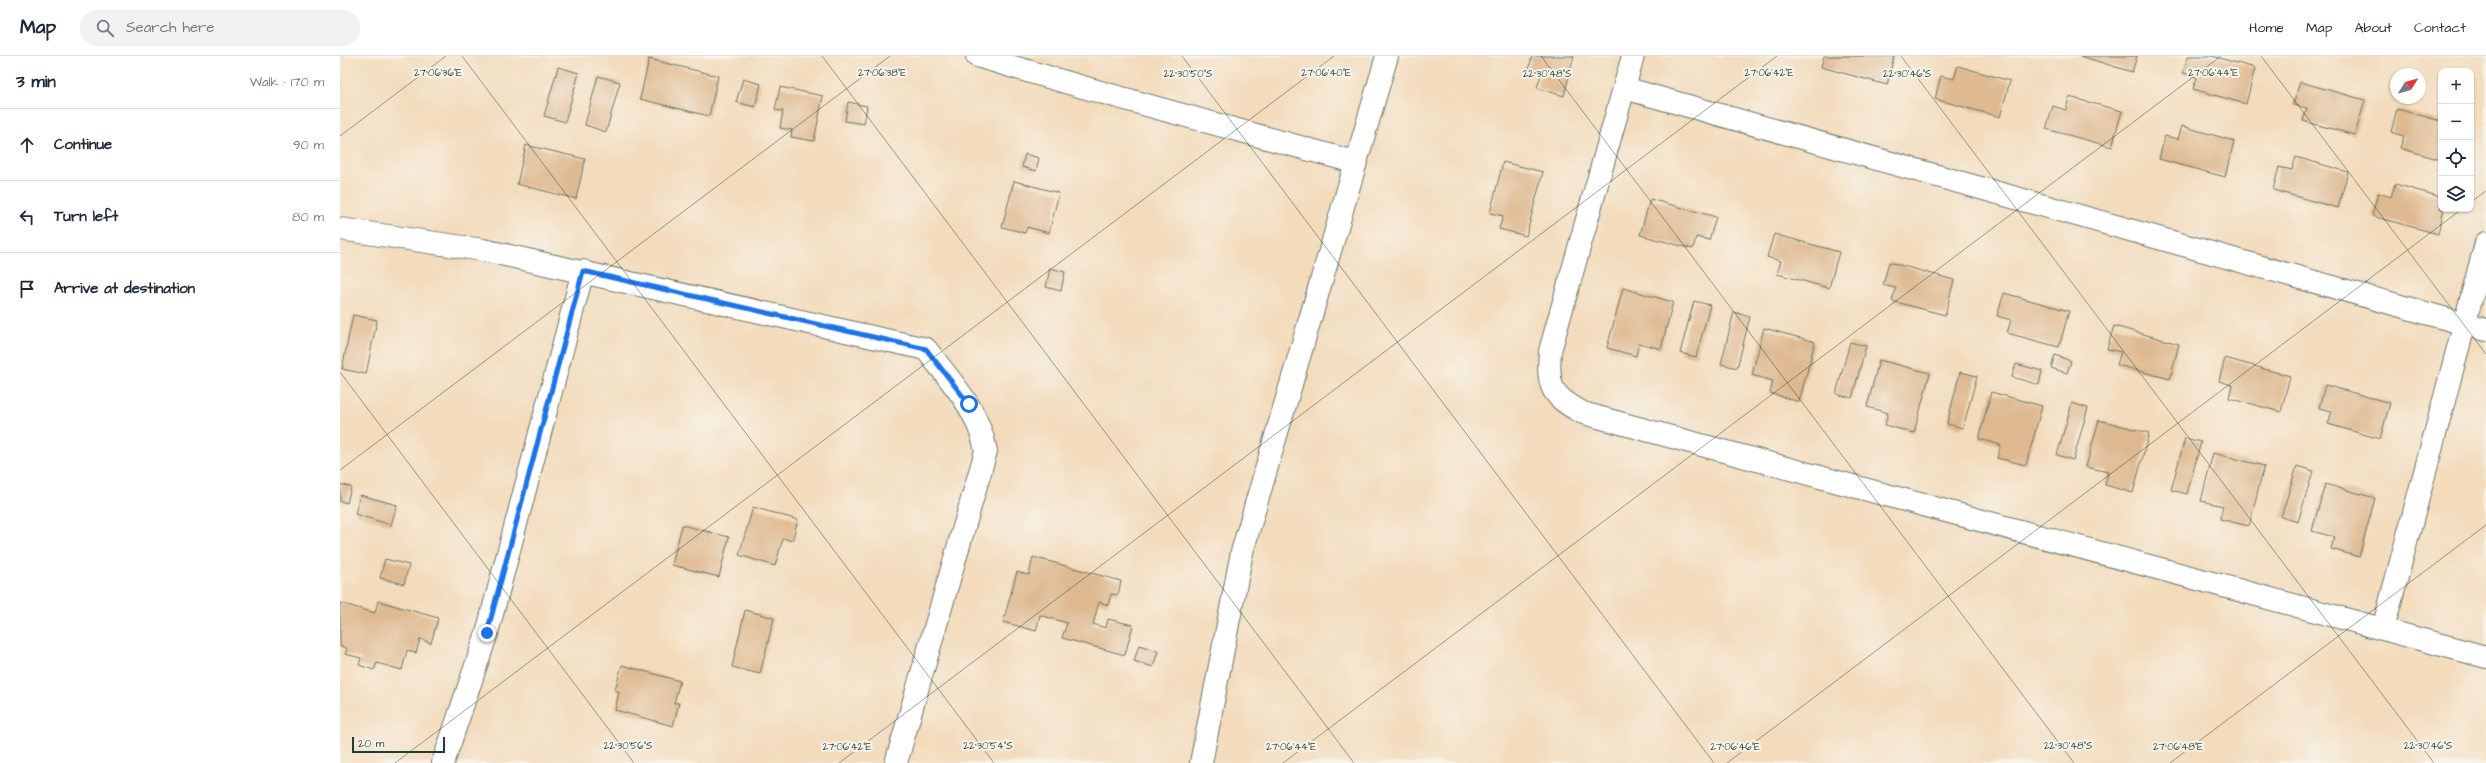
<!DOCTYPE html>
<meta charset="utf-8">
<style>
body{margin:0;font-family:"Architects Daughter",sans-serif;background:#f2f2f3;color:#1f2937}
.controls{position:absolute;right:12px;top:12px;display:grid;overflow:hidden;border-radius:8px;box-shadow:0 1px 3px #0004}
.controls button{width:36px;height:36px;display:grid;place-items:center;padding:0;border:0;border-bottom:1px solid #e0e1e3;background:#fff;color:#1f2937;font:20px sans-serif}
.compass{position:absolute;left:2050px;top:12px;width:36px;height:36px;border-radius:50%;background:#fff;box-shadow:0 1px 3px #0004;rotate:53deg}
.scale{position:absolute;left:12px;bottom:10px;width:93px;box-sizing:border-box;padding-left:4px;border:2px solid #1f3d34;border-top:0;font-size:11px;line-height:14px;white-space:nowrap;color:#1f3d34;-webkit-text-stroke:3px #f7f3e8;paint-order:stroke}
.stop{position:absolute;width:12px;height:12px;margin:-9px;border:3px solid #1a73e8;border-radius:50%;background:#fff}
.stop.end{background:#1a73e8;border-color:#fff;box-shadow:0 1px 4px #0008}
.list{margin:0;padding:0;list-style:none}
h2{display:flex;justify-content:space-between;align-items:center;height:52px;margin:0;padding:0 16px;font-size:17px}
h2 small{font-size:13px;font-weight:400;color:#747a83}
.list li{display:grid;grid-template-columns:26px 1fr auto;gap:12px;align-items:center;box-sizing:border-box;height:72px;padding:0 16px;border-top:1px solid #e0e1e3}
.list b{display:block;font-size:15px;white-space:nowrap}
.list em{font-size:13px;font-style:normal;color:#747a83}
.icon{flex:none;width:22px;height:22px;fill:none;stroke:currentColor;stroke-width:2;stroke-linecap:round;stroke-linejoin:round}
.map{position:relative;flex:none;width:2146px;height:707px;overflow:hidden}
header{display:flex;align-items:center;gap:24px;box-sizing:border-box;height:56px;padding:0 20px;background:#fff;border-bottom:1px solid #e0e1e3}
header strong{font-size:19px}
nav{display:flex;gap:22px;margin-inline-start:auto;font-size:14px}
.search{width:280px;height:36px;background:#f2f2f3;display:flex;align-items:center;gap:10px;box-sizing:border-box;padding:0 14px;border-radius:22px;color:#747a83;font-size:15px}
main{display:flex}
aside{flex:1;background:#fff}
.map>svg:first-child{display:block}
</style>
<header>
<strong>Map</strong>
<div class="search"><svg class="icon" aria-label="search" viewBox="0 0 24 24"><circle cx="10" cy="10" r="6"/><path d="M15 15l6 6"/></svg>Search here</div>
<nav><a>Home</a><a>Map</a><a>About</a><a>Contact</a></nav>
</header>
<main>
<aside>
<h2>3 min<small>Walk · 170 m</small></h2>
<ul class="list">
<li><svg class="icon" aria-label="ahead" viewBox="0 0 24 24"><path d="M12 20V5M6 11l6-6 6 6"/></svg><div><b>Continue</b></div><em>90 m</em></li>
<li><svg class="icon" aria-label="left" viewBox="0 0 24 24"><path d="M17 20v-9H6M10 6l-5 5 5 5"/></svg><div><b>Turn left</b></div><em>80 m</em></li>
<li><svg class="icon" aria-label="arrive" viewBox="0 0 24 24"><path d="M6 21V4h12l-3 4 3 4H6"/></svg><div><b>Arrive at destination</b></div></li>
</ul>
</aside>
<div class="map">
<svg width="2146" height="707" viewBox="0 0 2146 707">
<rect width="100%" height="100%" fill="#f7f3e8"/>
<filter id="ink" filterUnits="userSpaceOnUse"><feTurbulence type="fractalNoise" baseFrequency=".025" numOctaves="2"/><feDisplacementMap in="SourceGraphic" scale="8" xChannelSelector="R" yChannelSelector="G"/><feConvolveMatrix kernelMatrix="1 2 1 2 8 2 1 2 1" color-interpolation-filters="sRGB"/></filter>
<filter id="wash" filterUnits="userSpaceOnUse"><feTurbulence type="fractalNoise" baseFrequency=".012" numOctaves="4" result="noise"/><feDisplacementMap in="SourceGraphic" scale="16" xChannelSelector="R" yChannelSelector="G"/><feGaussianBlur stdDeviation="0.9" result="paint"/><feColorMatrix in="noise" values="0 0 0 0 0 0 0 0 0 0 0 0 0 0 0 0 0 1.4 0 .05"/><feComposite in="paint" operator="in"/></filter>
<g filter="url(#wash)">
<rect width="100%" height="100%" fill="#f3dbbc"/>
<g id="blocks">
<path fill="#dfba91" d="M1192,0H1234L1224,40L1197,32L1201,19L1188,16Z
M1484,0H1554L1547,29L1481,11Z
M1740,0H1797L1792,16Z
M1848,0H1872L1915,12L1906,48L1853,33L1857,21L1843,17Z
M309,3L378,20L369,60L300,43Z
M1618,10L1670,25L1660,61L1595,43L1601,20L1614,23Z
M218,11L239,17L225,66L204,60Z
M258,20L280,26L266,76L245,69Z
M403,23L421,28L415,51L396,46Z
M1960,26L2025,44L2015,79L1963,65L1967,52L1953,49Z
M440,31L483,40L474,85L451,81L452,74L440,72L443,55L435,54Z
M1729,41L1782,55L1772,91L1706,73L1713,50L1726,54Z
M508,46L527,50L524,68L505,65Z
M2057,53L2101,65V104L2060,92L2064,80L2051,76Z
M1842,70L1894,85L1885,121L1819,103L1825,80L1838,83Z
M186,89L245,103L236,143L177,128Z
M685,98L699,102L696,115L682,111Z
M1956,101L2008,116L1998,152L1933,134L1939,111L1952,114Z
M1163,106L1203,116L1186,180L1159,173L1163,160L1150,157Z
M674,125L719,137L709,177L687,171L685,177L662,171Z
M2055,128L2101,141V153H2104L2098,178L2032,160L2038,137L2051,141Z
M1310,143L1376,161L1369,184L1356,181L1353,193L1300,179Z
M1434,178L1499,196L1489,232L1437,218L1441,205L1427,201Z
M1549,206L1614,224L1605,259L1552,245L1556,232L1543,229Z
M710,212L725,216L721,235L706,231Z
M1283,232L1333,246L1321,293L1299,287L1296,300L1267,292Z
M1664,237L1729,255L1719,291L1667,277L1671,264L1657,260Z
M1354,245L1370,249L1356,301L1340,297Z
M1394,256L1410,261L1397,312L1381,308Z
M13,259L37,264L26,318L2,313Z
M1774,270L1839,288L1830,323L1777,309L1781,296L1767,293Z
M1424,272L1475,286L1459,346L1430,337L1433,325L1412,319Z
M1510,286L1526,290L1512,342L1496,338Z
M1715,299L1731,305L1727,317L1711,312Z
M1885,302L1950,320L1941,356L1889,342L1892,329L1879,325Z
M1539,304L1590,317L1574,377L1545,369L1548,357L1527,351Z
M1676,308L1702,315L1699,329L1672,321Z
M1620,316L1637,320L1623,372L1607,368Z
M1985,329L2050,347L2040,383L1988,368L1992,355L1979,352Z
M1651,336L1702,350L1686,409L1657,402L1661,389L1639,383Z
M1732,347L1748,352L1733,404L1717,399Z
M1759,364L1809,377L1793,437L1765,429L1768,416L1746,411Z
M1845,382L1861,386L1847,438L1831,434Z
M1873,397L1924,410L1909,470L1880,463L1883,450L1861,445Z
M1957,410L1973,415L1958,466L1941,461Z
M0,428L11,431L7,447L0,445Z
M1985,428L2035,442L2019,501L1991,493L1994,481L1972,475Z
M20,439L57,449L51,469L15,458Z
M413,451L458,464L452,485L443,482L435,510L399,499Z
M342,469L389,481L379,521L332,509Z
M693,501L781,525L778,539L771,538L768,549L759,546L753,568L766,572L768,563L793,569L785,599L722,582L727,567L700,559L696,575L663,566L677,516L689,519Z
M45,503L69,509L64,528L40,522Z
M38,545L98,562L91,587L80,583L76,597L67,594L62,614L37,607L34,614L19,609L21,602L5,598L7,592L0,590V547L35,557Z
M405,554L434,562L420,618L392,611Z
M799,589L818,595L813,611L794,605Z
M282,609L340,625L334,647H339L333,670L275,654L279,636L275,634Z"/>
</g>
</g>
<g filter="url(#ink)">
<use href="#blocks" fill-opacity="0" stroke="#697464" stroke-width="1"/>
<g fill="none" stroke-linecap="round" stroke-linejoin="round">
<defs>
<path id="minor" d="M637,0C762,38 888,71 1014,106
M1293,0L1210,295C1207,331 1211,340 1243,357L2146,601
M1284,32L2146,274
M0,173L143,194L586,293C611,326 638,352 646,395L556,707
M2043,573L2146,187
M103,707L147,577L243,215
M861,707L902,496L1047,0"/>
</defs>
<use href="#minor" stroke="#697464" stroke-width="24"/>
<use href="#minor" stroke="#fff" stroke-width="22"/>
</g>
</g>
<g fill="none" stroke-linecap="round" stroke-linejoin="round" filter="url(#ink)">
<path stroke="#1a73e8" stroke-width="5" d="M147,577L243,215L586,293L629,348"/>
</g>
<path fill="none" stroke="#1f3d34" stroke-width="1" stroke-opacity="0.45" d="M122,0L654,707M482,0L1014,707M842,0L1374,707M1201,0L1734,707M1561,0L2094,707M1921,0L2146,298M0,80L106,0M2131,146L2146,135M0,316L294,707M0,414L550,0M55,707L994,0M499,707L1437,0M943,707L1881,0M1387,707L2122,153M1830,707L2146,469"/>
<g font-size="10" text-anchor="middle" fill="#1f3d34" stroke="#f7f3e8" stroke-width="4" stroke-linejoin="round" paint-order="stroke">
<text x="98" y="20">27°06'36"E</text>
<text x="542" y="20">27°06'38"E</text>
<text x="986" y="20">27°06'40"E</text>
<text x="1429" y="20">27°06'42"E</text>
<text x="1873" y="20">27°06'44"E</text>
<text x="848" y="21">22°30'50"S</text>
<text x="1207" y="21">22°30'48"S</text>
<text x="1567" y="21">22°30'46"S</text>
<text x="288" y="693">22°30'56"S</text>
<text x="648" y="693">22°30'54"S</text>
<text x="1728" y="693">22°30'48"S</text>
<text x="2088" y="693">22°30'46"S</text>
<text x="507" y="694">27°06'42"E</text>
<text x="951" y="694">27°06'44"E</text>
<text x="1395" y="694">27°06'46"E</text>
<text x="1838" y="694">27°06'48"E</text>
</g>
</svg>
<div class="controls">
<button>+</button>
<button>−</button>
<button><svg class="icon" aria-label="locate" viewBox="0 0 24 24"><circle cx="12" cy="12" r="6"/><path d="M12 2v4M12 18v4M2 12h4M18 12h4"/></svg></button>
<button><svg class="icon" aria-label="layers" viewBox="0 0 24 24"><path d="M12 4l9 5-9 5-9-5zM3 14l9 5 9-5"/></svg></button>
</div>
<svg class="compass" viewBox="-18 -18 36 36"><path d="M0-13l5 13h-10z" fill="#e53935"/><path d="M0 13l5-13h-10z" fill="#747a83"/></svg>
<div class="scale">20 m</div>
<div class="stop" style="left:629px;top:348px"></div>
<div class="stop end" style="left:147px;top:577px"></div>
</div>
</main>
